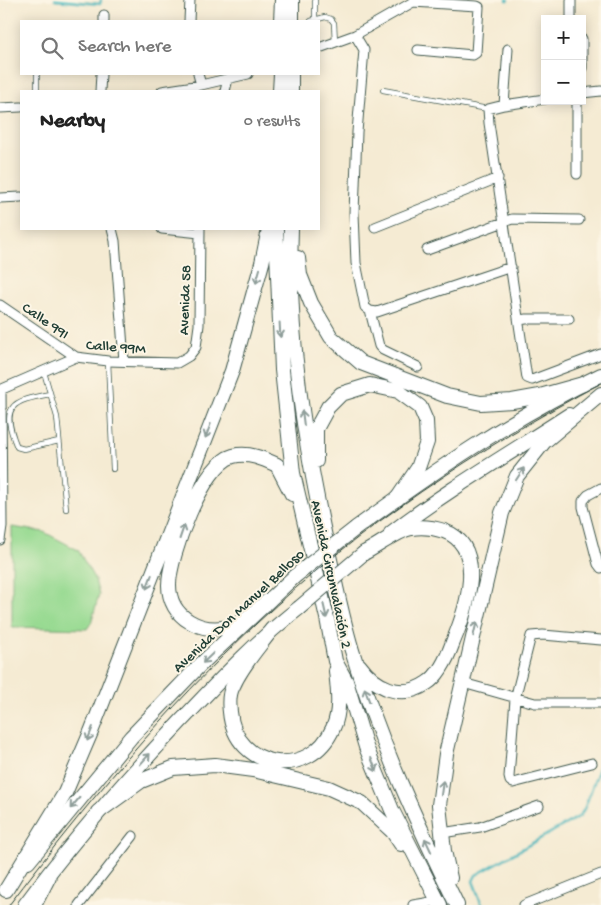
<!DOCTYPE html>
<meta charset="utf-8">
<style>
body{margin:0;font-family:"Gochi Hand",sans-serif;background:#f2f2f2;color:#222}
.controls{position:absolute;right:15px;top:15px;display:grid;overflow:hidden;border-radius:0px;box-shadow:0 2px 12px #0003}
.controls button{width:45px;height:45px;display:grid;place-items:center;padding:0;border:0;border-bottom:1px solid #e0e0e0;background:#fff;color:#222;font:25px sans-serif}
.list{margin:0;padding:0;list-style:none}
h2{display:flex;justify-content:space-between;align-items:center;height:65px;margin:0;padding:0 20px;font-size:21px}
h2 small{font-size:16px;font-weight:400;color:#767676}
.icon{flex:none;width:28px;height:28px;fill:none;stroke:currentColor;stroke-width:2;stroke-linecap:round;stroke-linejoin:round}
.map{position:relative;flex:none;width:601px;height:905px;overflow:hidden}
.search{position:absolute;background:#fff;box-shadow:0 2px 12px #0003;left:20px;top:20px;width:300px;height:55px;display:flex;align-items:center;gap:12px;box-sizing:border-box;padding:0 18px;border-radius:0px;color:#767676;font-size:19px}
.panel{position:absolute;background:#fff;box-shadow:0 2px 12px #0003;left:20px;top:90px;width:300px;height:140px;border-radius:0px}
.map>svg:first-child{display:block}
</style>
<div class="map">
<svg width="601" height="905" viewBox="0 0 601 905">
<rect width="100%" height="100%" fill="#fcf5e5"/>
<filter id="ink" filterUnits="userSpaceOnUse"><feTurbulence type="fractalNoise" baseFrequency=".02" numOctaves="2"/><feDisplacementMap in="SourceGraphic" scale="10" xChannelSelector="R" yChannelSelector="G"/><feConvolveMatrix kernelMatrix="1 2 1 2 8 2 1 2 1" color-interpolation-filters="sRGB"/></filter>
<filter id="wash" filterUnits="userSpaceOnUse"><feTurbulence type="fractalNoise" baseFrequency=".0096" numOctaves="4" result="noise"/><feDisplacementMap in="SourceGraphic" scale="20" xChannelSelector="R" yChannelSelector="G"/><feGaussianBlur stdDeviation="1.12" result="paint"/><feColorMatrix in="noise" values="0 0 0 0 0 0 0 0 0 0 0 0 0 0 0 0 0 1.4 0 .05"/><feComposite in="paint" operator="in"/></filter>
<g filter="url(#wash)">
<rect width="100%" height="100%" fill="#f5ebd3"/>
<path fill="#98da92" stroke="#5c8c63" d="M12,527L44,532L78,550L95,580L99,595L91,623L87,629L12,627Z"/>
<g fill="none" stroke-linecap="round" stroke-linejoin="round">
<path stroke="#45b5bc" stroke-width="2.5" d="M55,0L100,4L101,0
M507,0H508
M482,905L473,881L476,875L580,816L585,807L601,763"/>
</g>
</g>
<g filter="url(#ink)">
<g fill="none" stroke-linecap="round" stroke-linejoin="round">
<defs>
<path id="service" d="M315,20V0
M311,21L325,17L331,19L334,23L335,42
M383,90L488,109
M37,91V74
M108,361L113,469
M44,372L57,417L66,509
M50,394C11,401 0,406 17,447L24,449L59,441"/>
<path id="minor" d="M571,19V0
M104,21V15
M189,21L190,0
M355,35L413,2L477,6L479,7L476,53L473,55L418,50
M582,39V68
M319,48L355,35L364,50L357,132L354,213L356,263L365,307L370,311L377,312L511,267
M198,74L201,85
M100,91L101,74
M162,91L201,85L248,74
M225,91L228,79
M582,93L601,91
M545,99L504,105L488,109L489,123L527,378L532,380L601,354
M504,105L508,49
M0,108L21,107
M577,174V101
M0,198L21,197
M375,227L498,178
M112,229L115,241L124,361
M162,229L200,233
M427,250L512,219L579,220
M0,305L76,357
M370,311L379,346L383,350L418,367
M519,320L526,319H569
M0,390L76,357L108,361L177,363L189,356L196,347L199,325L200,229
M601,488L588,495L583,501V507L598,564L601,568
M0,540L2,526L1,390
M463,683L535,703H601
M592,763L513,783L510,781L509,777L515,699L531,636L543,635L601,640
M442,833L480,827L539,806
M37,905L51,878
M79,905L133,836
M413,905L438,901
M524,905L601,874"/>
<path id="primary" d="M356,528C434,471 513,417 601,375
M391,533C447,490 509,454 569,415
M28,862L131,737L199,666L295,576
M25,905C73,840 125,780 181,721C218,682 256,641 299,608"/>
<path id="trunk" d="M281,21L282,0
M292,21V0
M291,74V91
M280,91L281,74
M276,229L282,370L293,473L327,618L335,661L346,681L366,747L392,810L440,905
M291,229C287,337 305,445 328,551C336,586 343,623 354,657C380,743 418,825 457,905
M298,258L300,275L311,303L331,337L361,363L447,396L481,403L512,401L540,396L583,384
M316,461V429L328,407L341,394L370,385L398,391L420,407L426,421L427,442L418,468L397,499
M269,600C259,607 243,623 232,626C202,635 169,618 169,585C169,556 203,464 233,456C249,452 264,459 277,465L292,494
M272,629C259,647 242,665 233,686C229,693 229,704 230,712C235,770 310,781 333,728C341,711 338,690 336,671
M359,665C375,687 401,701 427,683C440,675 448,656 453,642C466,611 488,547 444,531C432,527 423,526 411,528C399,530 376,547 364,553
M98,812L141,781L173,768L215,765L253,770L329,788L362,803L393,832L401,844
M450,878L444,851L439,805L446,754L502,513L517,476L544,442L601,394
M6,890L65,793L91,732L232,371L262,263L269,229"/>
</defs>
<use href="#service" stroke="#3f574c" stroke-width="6"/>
<use href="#minor" stroke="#3f574c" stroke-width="11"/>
<use href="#primary" stroke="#3f574c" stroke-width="16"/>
<use href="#trunk" stroke="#3f574c" stroke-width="16"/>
<use href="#service" stroke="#fff" stroke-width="4.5"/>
<use href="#minor" stroke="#fff" stroke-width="9"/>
<use href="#primary" stroke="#fff" stroke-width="14"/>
<use href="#trunk" stroke="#fff" stroke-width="14"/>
<path stroke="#1f3d34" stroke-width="1" d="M9,905C85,805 166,709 257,623C359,527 478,449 601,383"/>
<defs>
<path id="primary-bridge" d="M295,576L356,528
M299,608L364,553"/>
</defs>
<use href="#primary-bridge" stroke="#3f574c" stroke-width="16" stroke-linecap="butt"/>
<use href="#primary-bridge" stroke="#fff" stroke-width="14"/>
</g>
<defs><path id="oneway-shaft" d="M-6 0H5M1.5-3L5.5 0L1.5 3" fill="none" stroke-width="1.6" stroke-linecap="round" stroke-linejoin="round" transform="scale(1.25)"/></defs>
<g stroke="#8f9e9a">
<use href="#oneway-shaft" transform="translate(258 276) rotate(106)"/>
<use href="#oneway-shaft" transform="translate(280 330) rotate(87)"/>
<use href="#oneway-shaft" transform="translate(303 418) rotate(-97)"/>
<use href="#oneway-shaft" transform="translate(208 431) rotate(111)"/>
<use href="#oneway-shaft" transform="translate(520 474) rotate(-57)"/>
<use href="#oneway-shaft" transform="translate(182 532) rotate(-71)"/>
<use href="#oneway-shaft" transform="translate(149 582) rotate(111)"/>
<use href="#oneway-shaft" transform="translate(325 611) rotate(77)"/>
<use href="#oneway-shaft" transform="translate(475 629) rotate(-77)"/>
<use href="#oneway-shaft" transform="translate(208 658) rotate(136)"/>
<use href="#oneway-shaft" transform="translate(367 695) rotate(-110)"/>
<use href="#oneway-shaft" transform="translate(90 734) rotate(112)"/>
<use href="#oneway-shaft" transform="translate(145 759) rotate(-48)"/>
<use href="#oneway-shaft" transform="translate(374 765) rotate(68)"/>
<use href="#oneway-shaft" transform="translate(442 788) rotate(-82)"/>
<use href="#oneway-shaft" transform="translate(75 803) rotate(130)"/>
<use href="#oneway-shaft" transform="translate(428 845) rotate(-115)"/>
</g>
</g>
<g text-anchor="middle" stroke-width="4" stroke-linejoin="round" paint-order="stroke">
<g font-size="15" fill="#1f3d34" stroke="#fcf5e5">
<text transform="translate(184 300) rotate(-88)" y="5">Avenida 58</text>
<text transform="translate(46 320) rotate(34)" y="5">Calle 99I</text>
<text transform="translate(116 346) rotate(4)" y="5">Calle 99M</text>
<text transform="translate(332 574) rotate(78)" y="5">Avenida Circunvalación 2</text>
<text transform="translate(238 610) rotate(-43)" y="5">Avenida Don Manuel Belloso</text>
</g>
</g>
</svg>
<div class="controls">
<button>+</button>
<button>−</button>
</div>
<div class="search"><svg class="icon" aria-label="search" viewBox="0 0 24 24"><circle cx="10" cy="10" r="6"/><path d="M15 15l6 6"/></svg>Search here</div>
<section class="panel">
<h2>Nearby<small>0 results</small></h2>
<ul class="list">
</ul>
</section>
</div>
